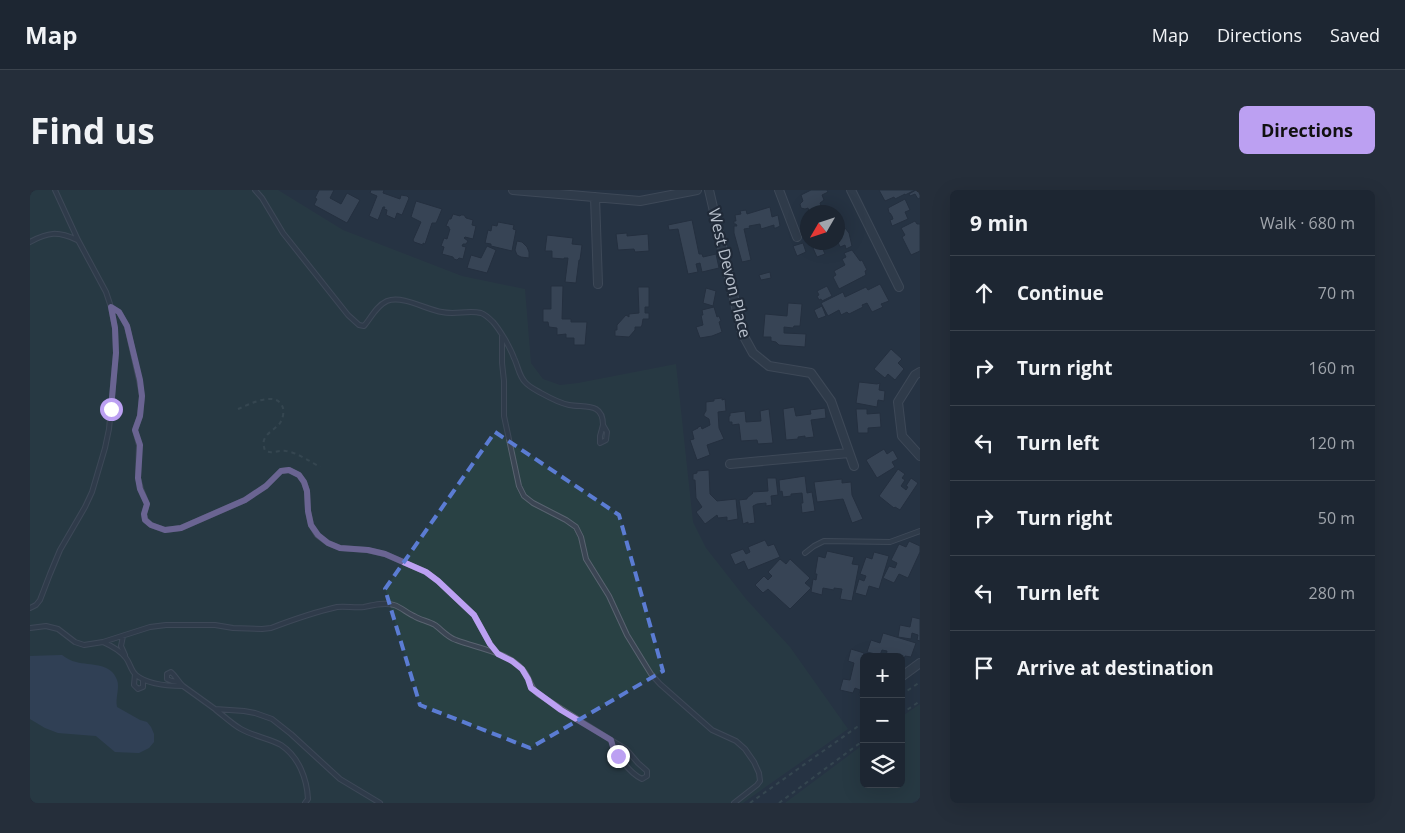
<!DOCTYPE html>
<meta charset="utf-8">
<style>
body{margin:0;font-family:"Open Sans",sans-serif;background:#252e3a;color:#f1f3f6}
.controls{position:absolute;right:15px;bottom:15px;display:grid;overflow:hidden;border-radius:8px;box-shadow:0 5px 20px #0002}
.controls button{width:45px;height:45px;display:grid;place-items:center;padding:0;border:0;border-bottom:1px solid #3b434d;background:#1d2632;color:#f1f3f6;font:25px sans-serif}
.compass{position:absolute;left:770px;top:15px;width:45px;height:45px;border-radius:50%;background:#1d2632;box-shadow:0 5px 20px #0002;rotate:231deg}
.stop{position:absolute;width:15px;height:15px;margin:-11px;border:4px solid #bca0f2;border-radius:50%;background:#fff}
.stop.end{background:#bca0f2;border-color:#fff;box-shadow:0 1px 5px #0008}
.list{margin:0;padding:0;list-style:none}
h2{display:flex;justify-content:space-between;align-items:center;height:65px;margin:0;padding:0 20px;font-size:21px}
h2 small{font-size:16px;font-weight:400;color:#a0a5ac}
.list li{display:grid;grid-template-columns:32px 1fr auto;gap:15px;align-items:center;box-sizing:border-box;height:75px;padding:0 20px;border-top:1px solid #3b434d}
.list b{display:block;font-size:19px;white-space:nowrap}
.list em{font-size:16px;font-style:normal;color:#a0a5ac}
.icon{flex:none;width:28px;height:28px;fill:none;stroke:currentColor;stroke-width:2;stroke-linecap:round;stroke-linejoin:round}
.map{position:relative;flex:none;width:890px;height:613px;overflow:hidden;border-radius:8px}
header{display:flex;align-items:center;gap:30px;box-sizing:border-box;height:70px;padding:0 25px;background:#1d2632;border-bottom:1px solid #3b434d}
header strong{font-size:24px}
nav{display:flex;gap:28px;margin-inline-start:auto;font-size:18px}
.intro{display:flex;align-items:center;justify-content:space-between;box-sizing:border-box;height:120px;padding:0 30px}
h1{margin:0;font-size:35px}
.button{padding:12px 22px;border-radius:8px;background:#bca0f2;color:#111;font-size:18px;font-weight:700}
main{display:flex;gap:30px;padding:0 30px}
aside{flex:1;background:#1d2632;border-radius:8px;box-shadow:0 5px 20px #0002}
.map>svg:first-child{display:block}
</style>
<header>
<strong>Map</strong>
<nav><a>Map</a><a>Directions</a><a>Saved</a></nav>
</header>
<div class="intro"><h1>Find us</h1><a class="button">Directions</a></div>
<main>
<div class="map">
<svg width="890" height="613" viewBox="0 0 890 613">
<rect width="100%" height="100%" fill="#273343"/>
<path fill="#294144" d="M0,0H248L313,40L432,86L495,99L501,173L513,189L530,195L548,193L646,174L663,332L676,358L716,409L760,457L818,539L713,613H0Z
M890,514V608L882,613H755L834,554V594H871V527Z"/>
<path fill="#3d516c" d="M32,465C36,468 41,471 46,472C60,476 81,472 87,490C90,498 85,508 87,517L110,530L117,532L121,537L124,544V552L119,558L109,563L85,562L66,546L28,543L15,538L0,529V466Z"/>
<path fill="#4d5a6c" stroke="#222c3a" d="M289,0H304L300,8L311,14L317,3L330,10L317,33L284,15L287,9L285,8Z
M341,0H354L353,3L370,9L371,5L377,6L379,8L372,25L367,23L365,29L356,25L357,20L354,19L355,17H353L348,30L339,26L347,6L340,3Z
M781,0H797L798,2L792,5L794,10L790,13L792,19L789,21L790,22H778L779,21L778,18L775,19L771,18L770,14L773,11L771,5Z
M849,0H885L875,5V4L865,9L864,7L855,11Z
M886,0H890V8L888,9L885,4L880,6L879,4Z
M875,9L880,20L875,22L878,29L862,36L860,30L863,29L862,26L860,23H859L858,18Z
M386,11L412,19L407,31L406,33H402L395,54L393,53V55L384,52L383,50L391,32L381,27Z
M740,17L742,27L748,25L750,36L746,38H744V35L731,39L730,34L719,36L720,38L714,39L721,70L712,72L704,43V36H707L706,34H704V31H706L705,25L711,24L710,21L716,20L717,24Z
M423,24L430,26L431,25H434L436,28L443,30L442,35L446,36L443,49L435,47L434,48L438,51L436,54H433L432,56L436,57L433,69L429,68L427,70L424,69L423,67L412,64L414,57L411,56L414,48L417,49L420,39H419V37L416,36L419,29H421Z
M662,30L669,64H672L673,67L686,64L689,78L672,82L670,73L666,74L668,82L658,84L648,39L639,40L638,35Z
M885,31L887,34H890V61L881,65L872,47L875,45L871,38Z
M468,32L484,35L483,39L486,40L482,61L461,56V54L455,53L458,40L461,41L462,35L467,36Z
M815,38L819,43L822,56L816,59L815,55L810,57L808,52V41Z
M597,43V46L618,44L619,61L605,62L604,59L588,60L586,44Z
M517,45L543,48L542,54L552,55L550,70H549L546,93L535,92L538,68H534V69L522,68V61H515Z
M487,51L492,52L497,57L499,62V68L491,67L487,65L485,60Z
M773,53L776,62L767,66L763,56Z
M791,55L795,64L787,67L783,58Z
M457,56L466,60L457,83L437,78L441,65L451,68Z
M822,60L830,71L832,70L837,80L835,81L836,85L809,99L803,87L806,85L804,81L815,75L812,69L816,67L814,63Z
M740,82L741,88L731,90L729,85Z
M850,94L859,111L851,114L853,117L842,122L837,113L832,115L833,117L819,124L817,122L811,125L809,120L798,126L791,113L813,102L815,107L836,97L838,100Z
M521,96H533L532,129H541V132H557L555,155H544V148H536V144L527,145V138L519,137L518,132H513V119H521Z
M797,96L802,106L792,111L791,109L789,110L787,106L789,105L787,101Z
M608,97H619V117H615V123H619V129H613L612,135L611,137H605V140L599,147L585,146V140H587V135L596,125L599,127V124L609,123Z
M676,98L686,101L683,116L673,113Z
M758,113L772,114L770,136H764L763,138L754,137V143L776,144L775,157L749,155L746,152L741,151V147H733L735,124L757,126Z
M792,116L796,126L788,129L784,120Z
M684,117L687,127L689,126L691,131L689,132L692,142L682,146L670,148L666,137L673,135L671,125H673L672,120Z
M861,159L872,169L868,173L874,179L865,190L858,184L855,188L844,179Z
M829,192L847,194L850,193L849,200L855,201L854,211L848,210L847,217L826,213Z
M692,208V210L695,209L696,221L688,222L689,238L694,249L677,255L680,265L667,270L660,250L664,249L662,241L668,238V237L671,236L672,239L680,235L679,229L674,226V224L676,221V212L684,211V209Z
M764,217L766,226L781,224L780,220L795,218L796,228L781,230L784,247L775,248V246L768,247V249L756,250L753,219Z
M739,219L743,253L728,254L727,250L711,251L709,234L702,235V232H699V226H700V223L715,221L716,232L731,231L730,221Z
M826,219H837V224L850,223L851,237L838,238V243H828Z
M854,259L857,264L863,260L868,269L862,272L865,277L847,288L836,270Z
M868,279L875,284L872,288L875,290L871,296L876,300L878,297L876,296L881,288L888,293L870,320L865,317L864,318L849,306Z
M679,280L680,304L687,311L706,309L708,329L697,331V327L688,328L687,325L675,334L666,322L672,317L666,308L665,290H663V284L667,283V281Z
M775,286L777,303L782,302L785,321L772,323L771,313H773L772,303L761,304V306L753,307L752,301L750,302L749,290Z
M737,288H746L748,305L741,306L742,315L736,316V313L727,314L723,316L725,333L718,334V332L713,334L709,310L717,309V308L723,303L722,302L738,301Z
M812,289V293L821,292L822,305L833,329L822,333L813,309L787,312L784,292Z
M735,350L738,356L744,354L750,367L718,380L714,371L705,375L700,364L713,359L716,364L720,362L718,357Z
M879,351L890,356V362L878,388L869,384L864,393L853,388L859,376L865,378L867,373L861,370L869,354L876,357Z
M797,361L824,367L822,374L829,375L822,411L810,409L812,399L804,398V400L793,398L792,405L781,402L783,389L786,390L787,384H785L788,366L795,368Z
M844,362L859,366L849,399L839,396L836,406L825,403L829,389L834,391L836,386L830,384L836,367L842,369Z
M750,369L756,374L760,369L780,388L775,393L781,398L760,419L738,399L733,403L725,395L734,386L738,390L742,386L738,382Z
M882,427L890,429V451L887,450L888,445L882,443L881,449L868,447L870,435L880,437Z
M853,443L886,453L881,467L875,466L873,472H871V467H856L857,461L852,460L850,465L837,462L841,450L850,453Z
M821,459L834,463L832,469H834V506L829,505L830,500L825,498L823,503L810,500L813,489L820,490L824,473L818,471Z"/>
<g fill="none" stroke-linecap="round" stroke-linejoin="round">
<defs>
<path id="service" d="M225,0L232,8L253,43L318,125L329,135L334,136C341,128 346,116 357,111C373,105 397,120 412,122C425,125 438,120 451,123C454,124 460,129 463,132C470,140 480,157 484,168C488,176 489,186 495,192C499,197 506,200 511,203C520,208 529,213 539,215C555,218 573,212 573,235
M0,52C18,42 28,41 47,50
M81,117L89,122L97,136L109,190L112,206L110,226L105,240L109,255L108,288L111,299L117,314L114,324L115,329L121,335L135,340L151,338L215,310L236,296L251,281L259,280L269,285L274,292L277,301L278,321L281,335L287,345L298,353L310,358L337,360L355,364L396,382L408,391L444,425L460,454L468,464
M472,146V173L474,191V226L489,296L494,306L503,313L536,330L546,337L551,347L556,369L579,406L597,445L621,484L630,494L682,540L706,551L715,559L724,572L729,583L730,591L727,595L704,613
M573,235L577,242L576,250L570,253V246Z
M775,363L784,356L794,351L860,352L890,341
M0,418L6,415L10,410L20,384L30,360L55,317L62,302L75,258L79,239L86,163L85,138L81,117L76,102L48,50L25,0
M0,438L16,436L28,439L45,452L54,455L73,452L120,437L136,435H185L203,438L232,439L241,438C262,430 285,422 307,417C315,416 325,418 334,417C343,415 354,412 364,415C371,417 377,423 384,426C390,430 398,431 405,435C412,440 417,447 426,450C447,458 477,462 492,479C501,488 498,495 508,504L581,550
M93,446L91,456L95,465
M73,452C82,456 90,460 96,468C100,473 101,481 106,485C118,495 138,496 153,496
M105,484L104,495L108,499L113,497V490
M148,492L142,491L137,489V484L141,482C146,486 148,492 153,496L185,519L214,521L225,523L242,529L261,544L310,589L350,613
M186,520C194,526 202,534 211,539C223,546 241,549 251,555C269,567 277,589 278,609L275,613
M581,550L596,559L608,573L617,581V586L612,589C599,583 585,563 581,550Z"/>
<path id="minor" d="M483,0L610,11L667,0
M679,0L712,143L723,163L739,176L781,183L801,211L824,276
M749,0L767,47
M821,0L869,97
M565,7L568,94
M890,182L885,185L868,212L872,246L890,266
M700,274L819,263
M871,487L890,473"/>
</defs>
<use href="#service" stroke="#596370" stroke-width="6"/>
<use href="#minor" stroke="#596370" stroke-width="10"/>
<path stroke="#475e60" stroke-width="2" stroke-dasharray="4 4" stroke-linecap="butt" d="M208,219C218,215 247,199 253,218C254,222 253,229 250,233C246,239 237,242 234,250C233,254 234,257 235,261C243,264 248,260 256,261C266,262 281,272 290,277
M871,505L890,492
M871,524L890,511
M720,613L834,532
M749,613L834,550"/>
<use href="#service" stroke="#3b4553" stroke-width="4"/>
<use href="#minor" stroke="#3b4553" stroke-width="8"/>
</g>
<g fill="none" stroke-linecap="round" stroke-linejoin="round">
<path stroke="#bca0f2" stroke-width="6" d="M81,219L86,163L85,138L81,117L89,122L97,136L110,190L112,206L110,226L105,240L110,255L108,288L110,299L117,314L114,324L115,330L121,335L135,340L151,338L215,310L236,296L251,281L259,280L269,285L274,292L277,301L278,321L281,335L288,345L298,353L310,358L338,360L355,364L396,382L408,391L444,425L460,454L468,464L482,471L492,479L498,489L501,498L531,520L581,550L583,557L588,566"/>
</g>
<path d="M0 0H890V613H0ZM465,242L589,325L633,481L500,558L390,515L355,399Z" fill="#273343" fill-opacity=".55" fill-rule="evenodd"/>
<path fill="none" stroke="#5b7cd3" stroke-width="4" stroke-dasharray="10 6" stroke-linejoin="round" d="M465,242L589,325L633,481L500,558L390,515L355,399Z"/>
<g text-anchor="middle" stroke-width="4.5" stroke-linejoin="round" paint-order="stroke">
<g font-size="16" fill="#b8c0cc" stroke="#202a38">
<text transform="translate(700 83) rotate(76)" y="6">West Devon Place</text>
</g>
</g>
</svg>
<div class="controls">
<button>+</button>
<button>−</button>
<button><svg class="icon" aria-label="layers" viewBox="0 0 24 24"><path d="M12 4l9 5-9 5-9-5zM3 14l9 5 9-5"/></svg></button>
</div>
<svg class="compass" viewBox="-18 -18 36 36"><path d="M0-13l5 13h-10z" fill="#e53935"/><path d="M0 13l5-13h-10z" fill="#a0a5ac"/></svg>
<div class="stop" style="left:81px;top:219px"></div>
<div class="stop end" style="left:588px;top:566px"></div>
</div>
<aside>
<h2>9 min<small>Walk · 680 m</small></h2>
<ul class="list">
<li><svg class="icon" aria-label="ahead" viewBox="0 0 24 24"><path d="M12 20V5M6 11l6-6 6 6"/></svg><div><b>Continue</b></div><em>70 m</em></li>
<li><svg class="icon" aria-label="right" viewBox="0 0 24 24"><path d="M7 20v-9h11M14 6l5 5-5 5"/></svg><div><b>Turn right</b></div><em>160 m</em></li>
<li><svg class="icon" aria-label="left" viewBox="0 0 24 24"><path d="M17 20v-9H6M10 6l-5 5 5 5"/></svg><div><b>Turn left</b></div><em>120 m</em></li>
<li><svg class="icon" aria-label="right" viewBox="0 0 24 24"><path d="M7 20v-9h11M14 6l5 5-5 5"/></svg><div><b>Turn right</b></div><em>50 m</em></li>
<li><svg class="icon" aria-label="left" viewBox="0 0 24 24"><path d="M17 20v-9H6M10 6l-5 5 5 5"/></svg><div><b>Turn left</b></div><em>280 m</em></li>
<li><svg class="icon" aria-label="arrive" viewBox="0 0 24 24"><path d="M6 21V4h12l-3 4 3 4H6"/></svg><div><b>Arrive at destination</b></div></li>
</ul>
</aside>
</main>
